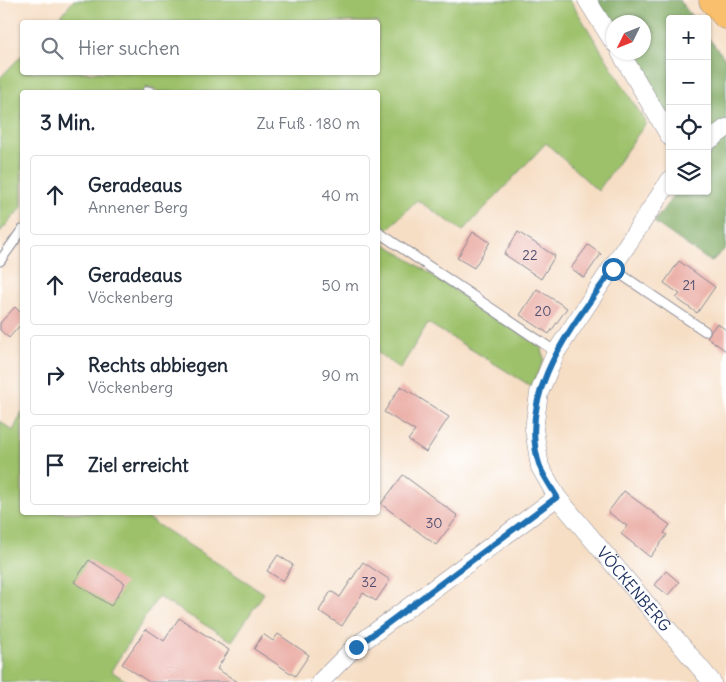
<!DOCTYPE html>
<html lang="de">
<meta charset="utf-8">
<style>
body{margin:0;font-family:Delius,sans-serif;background:#f6f6f7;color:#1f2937}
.controls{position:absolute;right:15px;top:15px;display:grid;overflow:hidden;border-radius:5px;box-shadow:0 1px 4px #0004}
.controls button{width:45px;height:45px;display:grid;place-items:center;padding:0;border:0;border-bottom:1px solid #e0e1e3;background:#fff;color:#1f2937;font:25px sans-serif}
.compass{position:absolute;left:606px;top:15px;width:45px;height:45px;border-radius:50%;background:#fff;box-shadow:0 1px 4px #0004;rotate:227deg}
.stop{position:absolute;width:15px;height:15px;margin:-11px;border:4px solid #1f6fb2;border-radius:50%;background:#fff}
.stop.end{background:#1f6fb2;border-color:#fff;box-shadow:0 1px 5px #0008}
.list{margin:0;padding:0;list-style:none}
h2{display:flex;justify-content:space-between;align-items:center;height:65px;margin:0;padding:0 20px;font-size:21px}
h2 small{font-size:16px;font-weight:400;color:#747a83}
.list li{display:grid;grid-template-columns:32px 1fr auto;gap:15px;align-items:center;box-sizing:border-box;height:80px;margin:0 10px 10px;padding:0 10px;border:1px solid #e0e1e3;border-radius:5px}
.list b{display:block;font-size:19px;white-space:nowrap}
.list p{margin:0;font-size:16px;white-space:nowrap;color:#747a83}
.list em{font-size:16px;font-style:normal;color:#747a83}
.icon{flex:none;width:28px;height:28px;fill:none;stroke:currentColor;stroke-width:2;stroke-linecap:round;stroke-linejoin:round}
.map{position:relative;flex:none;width:726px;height:682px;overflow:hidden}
.search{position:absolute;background:#fff;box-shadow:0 1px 4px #0004;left:20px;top:20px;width:360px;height:55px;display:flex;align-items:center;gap:12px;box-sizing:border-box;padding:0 18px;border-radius:5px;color:#747a83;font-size:19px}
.panel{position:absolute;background:#fff;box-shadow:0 1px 4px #0004;left:20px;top:90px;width:360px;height:425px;border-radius:5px}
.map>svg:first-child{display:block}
</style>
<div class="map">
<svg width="726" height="682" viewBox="0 0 726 682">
<rect width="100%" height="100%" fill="#fff"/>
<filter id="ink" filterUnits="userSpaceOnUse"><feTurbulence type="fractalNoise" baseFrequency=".02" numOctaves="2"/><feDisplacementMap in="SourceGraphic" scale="10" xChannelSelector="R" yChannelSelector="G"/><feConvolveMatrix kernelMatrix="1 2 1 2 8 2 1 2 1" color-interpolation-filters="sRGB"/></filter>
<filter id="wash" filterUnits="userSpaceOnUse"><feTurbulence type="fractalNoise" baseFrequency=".0096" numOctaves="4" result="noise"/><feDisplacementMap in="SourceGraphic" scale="20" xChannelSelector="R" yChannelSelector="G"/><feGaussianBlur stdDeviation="1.12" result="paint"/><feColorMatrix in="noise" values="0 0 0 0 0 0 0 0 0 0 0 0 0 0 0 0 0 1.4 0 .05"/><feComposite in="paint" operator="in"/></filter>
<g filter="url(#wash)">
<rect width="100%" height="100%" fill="#f6dec5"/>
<path fill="#9dc16b" stroke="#5c7864" d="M74,0H570L646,123L598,191L546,143L463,231L417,200L386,231L378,226V92H159L146,87L150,92H22V207L0,232V78L22,55V72H378V22H55Z
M378,239L542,348L544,360L531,386L428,323L400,369L378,353Z
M22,412V512L139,513L264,593L232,641L158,597L111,671L128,682H0V421L13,431Z"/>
<path fill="#7ea75f" stroke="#4c6b5e" d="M592,0H679L694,19H670V121L626,53L644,52V22H614L613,34Z
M707,36L726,60V248L711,262L654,222L677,191H707Z"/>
<g id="blocks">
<path fill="#e9a79f" d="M473,232L490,242L474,268L457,258Z
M518,232L555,256L541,279L504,254Z
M588,245L601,254L584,278L571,268Z
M679,261L715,287L697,313L676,298L680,294L664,283Z
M537,289L567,308L549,334L520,315Z
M15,307L22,314V323L9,338L0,330V323Z
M717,323L726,330V351L707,337Z
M401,386L449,417L426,452L408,440L415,431L384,412Z
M403,475L458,516L436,545L381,504Z
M624,491L670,525L664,533L667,535L650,557L621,534L627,526L608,512Z
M278,555L293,565L283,581L267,571Z
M89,560L125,583L111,606L74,582Z
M363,562L390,580L376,601L363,593L342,626L319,611L331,591L340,597Z
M666,571L679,582L668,595L655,585Z
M179,618L229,650L217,669L238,682H149L122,664L146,629L164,641Z
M263,634L273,641L278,634L309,655L295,676L254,649Z"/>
</g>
</g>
<g filter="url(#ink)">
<use href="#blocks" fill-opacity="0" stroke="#888692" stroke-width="1"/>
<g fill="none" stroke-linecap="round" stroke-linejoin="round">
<defs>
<path id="lane" d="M147,92L148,91L151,92
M378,232L556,352
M0,261L22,230
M613,269L705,331"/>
<g id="street">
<path d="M587,0L614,43"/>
<path d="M620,52L670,137"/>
<path d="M707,142L726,128"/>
<path id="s1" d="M670,180L556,352L539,393L534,429L540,467L557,497L712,682"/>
<path d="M320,682L355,647L557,497"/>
</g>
<path id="highway" d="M713,0L726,15"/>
</defs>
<use href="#lane" stroke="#888692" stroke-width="11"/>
<use href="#street" stroke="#888692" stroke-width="19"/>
<use href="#highway" stroke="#888692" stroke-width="29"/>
<use href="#lane" stroke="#fff" stroke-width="9"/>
<use href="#street" stroke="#fff" stroke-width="18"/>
<use href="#highway" stroke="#f9bf6c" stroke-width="28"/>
</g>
</g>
<g fill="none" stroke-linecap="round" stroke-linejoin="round" filter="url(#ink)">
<path stroke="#1f6fb2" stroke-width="6" d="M356,647L557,497C551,487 544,477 540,467C515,393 574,325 613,269"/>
</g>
<g text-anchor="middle" stroke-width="4" stroke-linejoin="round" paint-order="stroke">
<g font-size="14" fill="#4e4d6e">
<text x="530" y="260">22</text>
<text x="689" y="290">21</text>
<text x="543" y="316">20</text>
<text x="434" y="528">30</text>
<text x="369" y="587">32</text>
</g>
<g font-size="16" fill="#1b2f5e" stroke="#fff">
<text dy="6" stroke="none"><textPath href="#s1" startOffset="480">VÖCKENBERG</textPath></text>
</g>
</g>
</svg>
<div class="controls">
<button>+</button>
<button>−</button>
<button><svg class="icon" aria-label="locate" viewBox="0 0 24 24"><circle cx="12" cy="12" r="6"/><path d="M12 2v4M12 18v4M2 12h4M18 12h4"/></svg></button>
<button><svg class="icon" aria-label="layers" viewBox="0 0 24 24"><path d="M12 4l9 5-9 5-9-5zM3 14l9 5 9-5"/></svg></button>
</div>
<svg class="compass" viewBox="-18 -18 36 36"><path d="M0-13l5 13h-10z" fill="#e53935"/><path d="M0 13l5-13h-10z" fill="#747a83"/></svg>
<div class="stop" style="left:613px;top:269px"></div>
<div class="stop end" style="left:356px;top:647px"></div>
<div class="search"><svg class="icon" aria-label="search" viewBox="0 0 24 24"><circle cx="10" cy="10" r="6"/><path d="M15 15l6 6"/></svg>Hier suchen</div>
<section class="panel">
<h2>3 Min.<small>Zu Fuß · 180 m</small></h2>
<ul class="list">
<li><svg class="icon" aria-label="ahead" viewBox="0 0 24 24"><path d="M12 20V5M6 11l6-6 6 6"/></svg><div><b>Geradeaus</b><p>Annener Berg</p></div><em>40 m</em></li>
<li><svg class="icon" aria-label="ahead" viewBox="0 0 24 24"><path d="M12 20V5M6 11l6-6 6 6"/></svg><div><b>Geradeaus</b><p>Vöckenberg</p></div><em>50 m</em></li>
<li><svg class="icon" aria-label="right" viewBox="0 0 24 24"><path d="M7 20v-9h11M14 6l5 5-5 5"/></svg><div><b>Rechts abbiegen</b><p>Vöckenberg</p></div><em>90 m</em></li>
<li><svg class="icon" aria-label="arrive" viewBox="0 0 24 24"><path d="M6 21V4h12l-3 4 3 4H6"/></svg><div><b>Ziel erreicht</b></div></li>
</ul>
</section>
</div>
